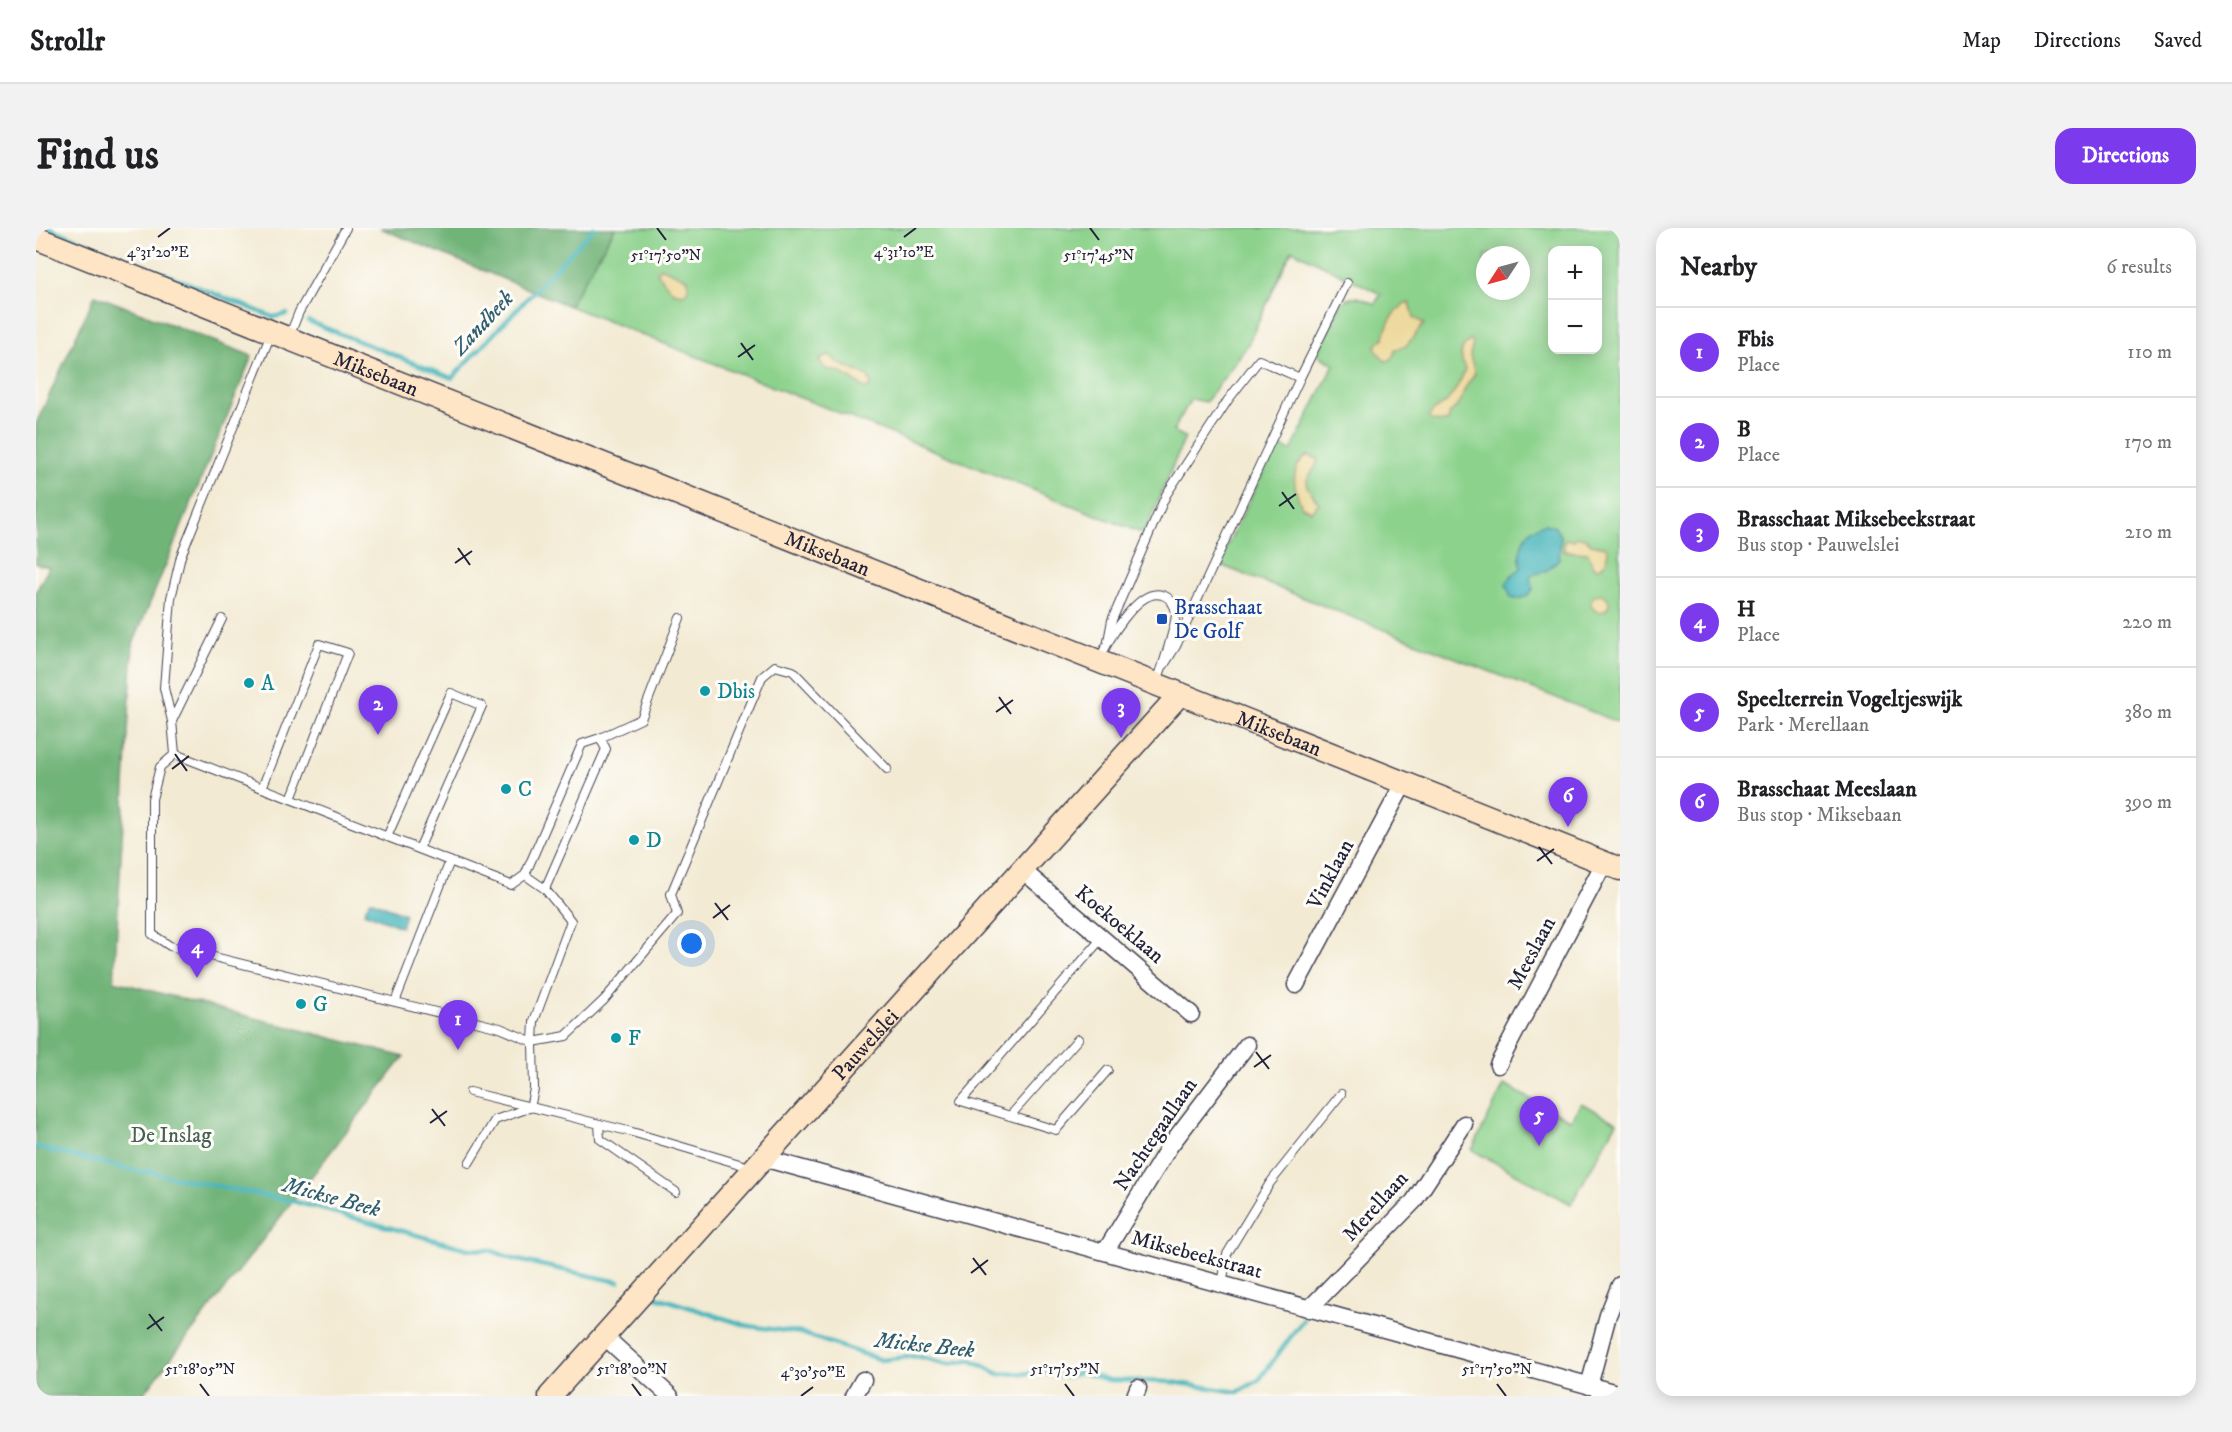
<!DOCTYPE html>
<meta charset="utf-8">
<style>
body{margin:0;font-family:"IM FELL DW Pica",serif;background:#f2f2f2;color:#202124}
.controls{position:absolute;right:18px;top:18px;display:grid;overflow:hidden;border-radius:12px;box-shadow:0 3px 15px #0003}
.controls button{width:54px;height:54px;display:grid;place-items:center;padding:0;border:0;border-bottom:2px solid #e0e0e0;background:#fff;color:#202124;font:30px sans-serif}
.compass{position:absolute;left:1440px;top:18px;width:54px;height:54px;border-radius:50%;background:#fff;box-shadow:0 3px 15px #0003;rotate:234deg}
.you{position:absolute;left:656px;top:716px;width:21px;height:21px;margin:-15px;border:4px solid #fff;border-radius:50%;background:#1a73e8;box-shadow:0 0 0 9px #1a73e833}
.badge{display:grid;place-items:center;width:39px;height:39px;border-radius:50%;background:#7c3aed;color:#fff;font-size:20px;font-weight:700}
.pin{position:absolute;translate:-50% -50px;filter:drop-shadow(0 2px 3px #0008)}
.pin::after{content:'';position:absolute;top:32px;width:21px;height:18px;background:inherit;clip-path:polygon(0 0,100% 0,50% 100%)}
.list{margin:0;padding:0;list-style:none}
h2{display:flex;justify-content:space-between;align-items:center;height:78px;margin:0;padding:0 24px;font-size:26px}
h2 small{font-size:20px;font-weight:400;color:#757577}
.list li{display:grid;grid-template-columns:39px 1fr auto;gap:18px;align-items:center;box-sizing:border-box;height:90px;padding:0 24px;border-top:2px solid #e0e0e0}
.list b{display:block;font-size:22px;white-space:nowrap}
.list p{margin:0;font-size:20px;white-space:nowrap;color:#757577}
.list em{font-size:20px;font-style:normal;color:#757577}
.map{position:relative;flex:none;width:1584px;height:1168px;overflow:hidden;border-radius:18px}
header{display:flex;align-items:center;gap:36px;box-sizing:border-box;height:84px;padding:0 30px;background:#fff;border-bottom:2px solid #e0e0e0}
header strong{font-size:28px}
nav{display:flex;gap:33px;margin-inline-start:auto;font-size:21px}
.intro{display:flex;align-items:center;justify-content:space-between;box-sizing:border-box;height:144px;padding:0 36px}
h1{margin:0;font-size:42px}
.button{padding:15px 27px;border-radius:18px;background:#7c3aed;color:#fff;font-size:21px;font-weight:700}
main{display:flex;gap:36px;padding:0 36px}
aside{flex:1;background:#fff;border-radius:18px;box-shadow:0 3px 15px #0003}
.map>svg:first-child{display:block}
</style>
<header>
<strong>Strollr</strong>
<nav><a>Map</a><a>Directions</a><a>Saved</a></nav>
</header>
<div class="intro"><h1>Find us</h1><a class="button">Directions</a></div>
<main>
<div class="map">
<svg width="1584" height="1168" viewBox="0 0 1584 1168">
<rect width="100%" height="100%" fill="#fdfcf7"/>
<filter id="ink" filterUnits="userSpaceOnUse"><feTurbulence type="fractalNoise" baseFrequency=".0167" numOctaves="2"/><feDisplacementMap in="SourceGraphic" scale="12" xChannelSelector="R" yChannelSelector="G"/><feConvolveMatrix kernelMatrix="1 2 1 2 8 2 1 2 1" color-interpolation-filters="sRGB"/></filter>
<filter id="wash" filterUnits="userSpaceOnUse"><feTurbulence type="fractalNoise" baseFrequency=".008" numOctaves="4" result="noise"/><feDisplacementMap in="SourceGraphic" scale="24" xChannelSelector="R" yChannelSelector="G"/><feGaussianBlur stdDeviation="1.35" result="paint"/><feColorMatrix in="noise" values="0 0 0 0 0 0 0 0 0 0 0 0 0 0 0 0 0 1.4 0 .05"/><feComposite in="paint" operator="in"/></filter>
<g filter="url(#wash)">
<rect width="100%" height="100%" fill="#f3ead3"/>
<path fill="#8cd28c" stroke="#577a64" stroke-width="1.5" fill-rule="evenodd" d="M579,0H1584V495L1182,336L1241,217L1255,223L1298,136L1281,127L1305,76C1317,64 1325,70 1339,76L1345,66L1256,22L1211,118L1170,174L1155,171L1137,203L1149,209L1108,306L533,78ZM1516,22H1562V122H1516ZM1449,27H1485V63H1449Z
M1468,857L1535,892L1545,875L1581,894L1535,976L1436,922Z"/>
<path fill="#71b478" stroke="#4a6b5a" stroke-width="1.5" d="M344,0H579L533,78Z
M59,67L216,128L97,416L78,753L368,829L106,1168H0V364L13,339L0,336V196Z"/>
<path fill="#eeda9e" stroke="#887e6c" stroke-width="1.5" d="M624,39L652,51V62L647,66L637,64L621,45Z
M1369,75H1374L1378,89L1388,96L1370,118L1360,121L1355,132L1349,133L1340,122V117L1348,110C1350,95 1358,85 1369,75Z
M1435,112L1437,115L1434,128L1439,146L1429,160L1424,175L1414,185L1412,193C1407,195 1397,194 1393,190C1395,180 1408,179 1413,171C1420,162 1425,152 1429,142C1425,129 1421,121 1435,112Z
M794,127L802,135L832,148L835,157L833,160H829L806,145L788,140L783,132Z
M1272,227L1282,231L1280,238L1271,251V259L1283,275L1275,283L1266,279C1258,261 1252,240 1272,227Z
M1541,309L1549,310L1555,316L1570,319L1572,323L1570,334L1564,340L1557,339L1552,325L1528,323V313L1531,311L1537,313Z
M1555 375a9 9 0 1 1 18 0a9 9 0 1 1-18 0Z"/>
<path fill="#46b6bc" stroke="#346c7c" stroke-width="1.5" d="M1509,296L1518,298L1525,308L1523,331L1510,343L1496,347L1494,350L1497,361C1492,369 1483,373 1475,370L1470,356L1474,349L1485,340C1481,321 1488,300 1509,296Z
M334,672L369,686L365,699L328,684Z"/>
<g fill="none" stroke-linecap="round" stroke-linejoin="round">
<path stroke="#46b6bc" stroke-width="4.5" d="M13,0L237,89L251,86
M272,93L416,150L558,0
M0,919L109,945L115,942L122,946L260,974L432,1021L454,1022L477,1031L583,1054
M621,1069L712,1098L765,1105L845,1132L881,1128L912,1136L935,1132L963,1146L1013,1145L1030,1149L1045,1144L1073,1152L1136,1154L1202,1164L1223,1152L1267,1092"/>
</g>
</g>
<g filter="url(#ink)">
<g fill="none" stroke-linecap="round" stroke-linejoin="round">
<defs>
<path id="lane" d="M253,109L263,84L310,0
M1264,150L1311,55
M1072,413L1076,392L1130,267L1192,172L1223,132L1264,150L1140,418L1128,437
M1063,433C1071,414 1102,359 1126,367C1134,369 1138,376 1140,384C1141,393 1125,445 1120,455
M136,493L128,460L135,370L145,328L235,106
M139,526L136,493L186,391
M226,560L283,416L312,425L255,571
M351,609L415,465L446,478L383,621
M489,647L475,657L139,526L124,539L116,571V706L134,718L464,800L497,814L498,793L535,693L509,661L570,521L564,510L605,491L644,390
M509,661L489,647L546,516L564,510
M1066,710L925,873L1020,902L1072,842
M359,774L414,633
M434,864L596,904L717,940
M494,880L498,861L497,814L530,808L568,772L641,686L635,666L726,449L739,438L757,443L851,541
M974,888L1042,811
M563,896L564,911L640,964
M433,935L459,892L493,880
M1186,1057L1191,1026L1234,955L1305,866"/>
<path id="street" d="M985,641L1155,786
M1260,757L1368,555
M1462,837L1568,635
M727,930L1584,1166
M1069,1024L1133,919L1211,817
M1273,1081L1378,973L1428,896
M569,1109L634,1168
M1553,1158L1572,1087L1584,1057
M818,1168L827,1152
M1099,1168L1102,1160"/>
<g id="secondary">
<path id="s1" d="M0,10L1584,641"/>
<path id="s2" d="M514,1168L1144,466"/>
</g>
</defs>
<use href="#lane" stroke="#414052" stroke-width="10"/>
<use href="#street" stroke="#414052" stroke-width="19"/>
<use href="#secondary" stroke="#414052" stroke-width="25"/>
<use href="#lane" stroke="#fff" stroke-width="8"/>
<use href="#street" stroke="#fff" stroke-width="16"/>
<use href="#secondary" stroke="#fde5c5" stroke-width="22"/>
</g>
</g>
<path fill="none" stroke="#22223b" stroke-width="2" d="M621,0L630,12M1054,0L1063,12M122,9L134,0M868,9L880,0M705,115L717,132M702,129L719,117M1246,264L1258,281M1243,278L1260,266M422,320L434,337M419,335L436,323M963,469L975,486M960,484L977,472M139,526L151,543M136,541L153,528M1503,619L1516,636M1501,633L1518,621M679,675L692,692M677,690L694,677M1220,824L1233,841M1218,839L1235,827M396,881L409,898M394,895L411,883M937,1030L950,1047M935,1045L952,1032M113,1086L126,1103M111,1101L128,1089M164,1156L173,1168M596,1156L605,1168M1029,1156L1038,1168M1461,1156L1470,1168M765,1168L777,1159"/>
<rect fill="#1a4fb4" stroke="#fdfcf7" stroke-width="2" x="1120" y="385" width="12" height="12" rx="3"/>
<g fill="#0f9aa8" stroke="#fdfcf7" stroke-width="2">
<circle cx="213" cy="455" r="6"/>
<circle cx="669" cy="463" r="6"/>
<circle cx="470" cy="561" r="6"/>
<circle cx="598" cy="612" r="6"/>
<circle cx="265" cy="776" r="6"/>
<circle cx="580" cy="810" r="6"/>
</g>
<g text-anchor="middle" stroke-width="6" stroke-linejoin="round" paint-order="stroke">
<g font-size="21" fill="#22223b" stroke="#fdfcf7">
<text dy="7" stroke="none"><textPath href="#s1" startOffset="366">Miksebaan</textPath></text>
<text dy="7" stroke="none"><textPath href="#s1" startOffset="852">Miksebaan</textPath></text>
<text dy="7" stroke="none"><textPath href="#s1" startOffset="1338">Miksebaan</textPath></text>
<text transform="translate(1294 646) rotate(-62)" y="7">Vinklaan</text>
<text transform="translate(1084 696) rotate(40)" y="7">Koekoeklaan</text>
<text transform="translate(1495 725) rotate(-62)" y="7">Meeslaan</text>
<text dy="7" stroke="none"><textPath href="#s2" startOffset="472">Pauwelslei</textPath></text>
<text transform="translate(1119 906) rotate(-56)" y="7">Nachtegaallaan</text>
<text transform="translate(1339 978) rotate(-48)" y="7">Merellaan</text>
<text transform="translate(1161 1026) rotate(15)" y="7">Miksebeekstraat</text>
</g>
<g font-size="21" fill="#164399" stroke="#fdfcf7" text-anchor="start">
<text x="1138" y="386">Brasschaat<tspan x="1138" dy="24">De Golf</tspan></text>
</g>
<g font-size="21" fill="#0d838f" stroke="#fdfcf7" text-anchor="start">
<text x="225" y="462">A</text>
<text x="681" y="470">Dbis</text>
<text x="482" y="568">C</text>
<text x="610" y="619">D</text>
<text x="277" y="783">G</text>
<text x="592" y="817">F</text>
</g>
<g font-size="21" fill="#476057" stroke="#fdfcf7">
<text x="135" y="914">De Inslag</text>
</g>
<g font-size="22" font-style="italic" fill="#305d6f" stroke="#fdfcf7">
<text transform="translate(446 94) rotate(-47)" y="8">Zandbeek</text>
<text transform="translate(296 968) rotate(15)" y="8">Mickse Beek</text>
<text transform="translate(889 1116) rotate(6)" y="8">Mickse Beek</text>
</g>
</g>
<g font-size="15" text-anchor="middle" fill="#22223b" stroke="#fdfcf7" stroke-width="6" stroke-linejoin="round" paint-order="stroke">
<text x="868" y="29">4°31'10"E</text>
<text x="122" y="29">4°31'20"E</text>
<text x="630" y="32">51°17'50"N</text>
<text x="1063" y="32">51°17'45"N</text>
<text x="164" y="1146">51°18'05"N</text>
<text x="596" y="1146">51°18'00"N</text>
<text x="1029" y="1146">51°17'55"N</text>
<text x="1461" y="1146">51°17'50"N</text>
<text x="777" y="1149">4°30'50"E</text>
</g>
</svg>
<div class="controls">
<button>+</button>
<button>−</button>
</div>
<svg class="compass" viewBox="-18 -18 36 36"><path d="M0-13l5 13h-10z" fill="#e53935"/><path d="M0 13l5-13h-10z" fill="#757577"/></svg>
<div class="you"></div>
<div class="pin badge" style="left:422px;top:822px">1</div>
<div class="pin badge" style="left:342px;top:507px">2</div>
<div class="pin badge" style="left:1085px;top:510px">3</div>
<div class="pin badge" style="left:161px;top:750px">4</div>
<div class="pin badge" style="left:1503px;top:918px">5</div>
<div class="pin badge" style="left:1532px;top:599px">6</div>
</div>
<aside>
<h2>Nearby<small>6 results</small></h2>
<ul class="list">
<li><span class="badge">1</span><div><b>Fbis</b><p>Place</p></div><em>110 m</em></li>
<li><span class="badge">2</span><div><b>B</b><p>Place</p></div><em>170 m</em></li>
<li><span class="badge">3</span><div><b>Brasschaat Miksebeekstraat</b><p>Bus stop · Pauwelslei</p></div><em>210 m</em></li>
<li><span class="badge">4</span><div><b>H</b><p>Place</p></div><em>220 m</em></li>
<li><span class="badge">5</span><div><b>Speelterrein Vogeltjeswijk</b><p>Park · Merellaan</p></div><em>380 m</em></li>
<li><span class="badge">6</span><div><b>Brasschaat Meeslaan</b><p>Bus stop · Miksebaan</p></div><em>390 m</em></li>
</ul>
</aside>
</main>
